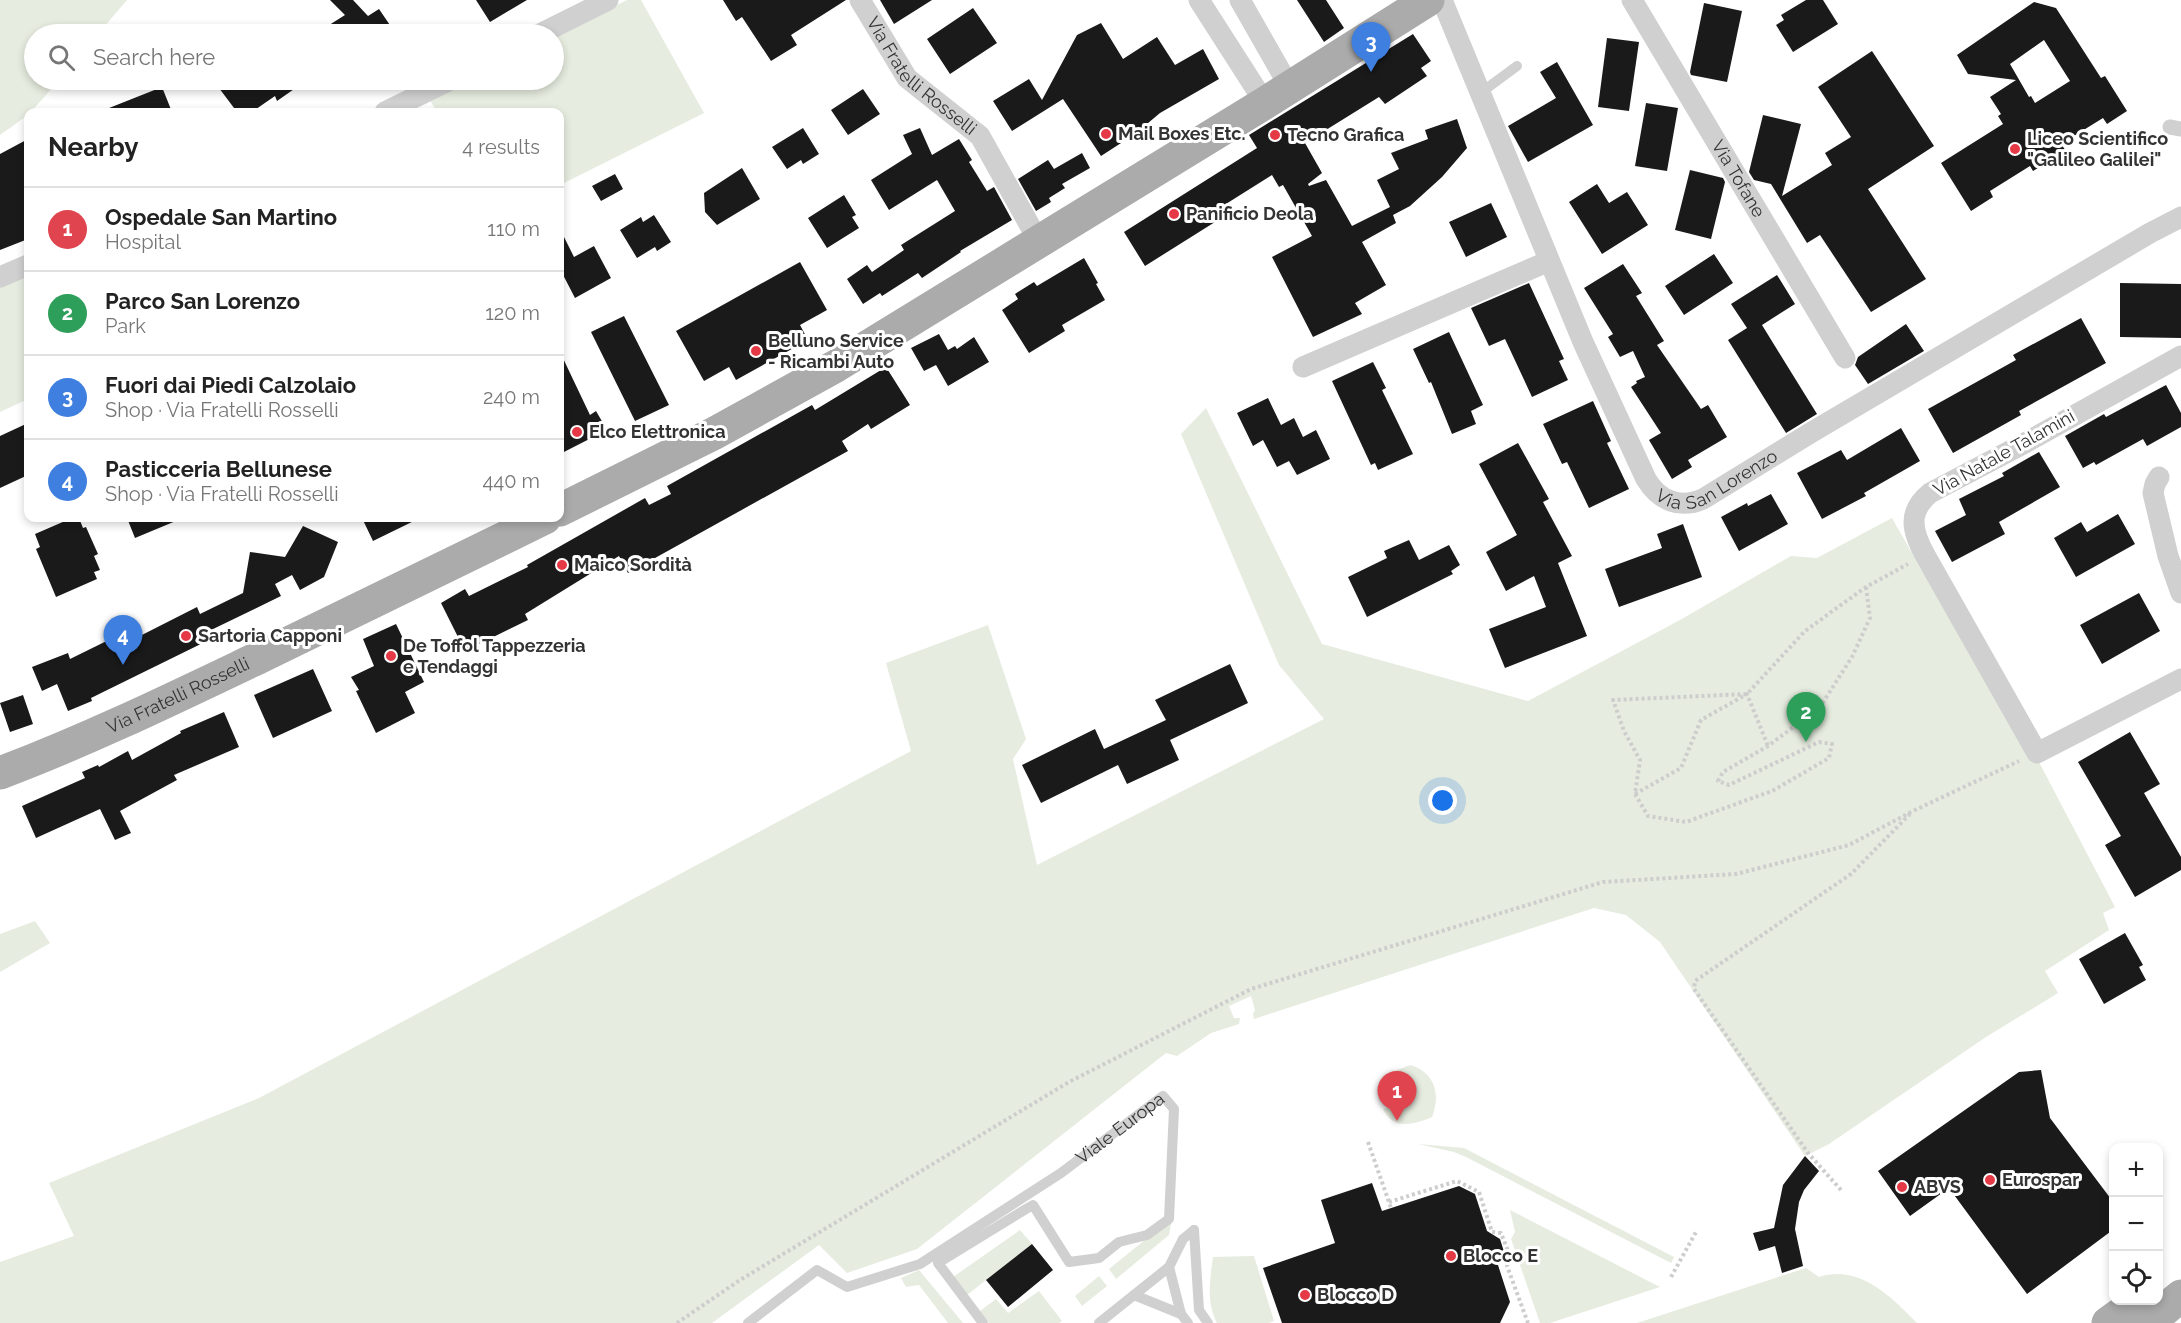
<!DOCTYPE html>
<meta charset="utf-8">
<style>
body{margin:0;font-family:Raleway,sans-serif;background:#f2f2f2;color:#222}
.controls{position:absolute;right:18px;bottom:18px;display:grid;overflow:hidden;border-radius:12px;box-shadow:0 3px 9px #0003}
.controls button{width:54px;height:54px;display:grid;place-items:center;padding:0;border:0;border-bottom:2px solid #e0e0e0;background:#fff;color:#222;font:30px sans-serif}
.you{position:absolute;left:1443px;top:801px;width:21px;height:21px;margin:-15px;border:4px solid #fff;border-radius:50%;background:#1a73e8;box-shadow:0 0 0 9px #1a73e833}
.badge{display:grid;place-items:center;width:39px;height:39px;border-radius:50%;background:#ea580c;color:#fff;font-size:20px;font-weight:700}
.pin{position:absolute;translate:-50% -50px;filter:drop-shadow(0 2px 3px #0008)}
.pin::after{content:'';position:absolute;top:32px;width:21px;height:18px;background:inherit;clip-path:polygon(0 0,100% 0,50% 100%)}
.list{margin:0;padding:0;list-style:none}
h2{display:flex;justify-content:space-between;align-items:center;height:78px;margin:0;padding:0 24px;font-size:26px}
h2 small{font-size:20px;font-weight:400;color:#767676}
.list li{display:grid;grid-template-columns:39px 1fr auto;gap:18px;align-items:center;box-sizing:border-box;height:84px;padding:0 24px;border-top:2px solid #e0e0e0}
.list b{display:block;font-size:22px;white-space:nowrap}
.list p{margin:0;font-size:20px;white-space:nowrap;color:#767676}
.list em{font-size:20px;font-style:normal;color:#767676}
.icon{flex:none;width:33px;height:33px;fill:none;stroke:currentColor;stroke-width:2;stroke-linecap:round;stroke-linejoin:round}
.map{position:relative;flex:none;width:2181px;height:1323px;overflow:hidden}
.search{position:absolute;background:#fff;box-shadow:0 3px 9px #0003;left:24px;top:24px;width:540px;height:66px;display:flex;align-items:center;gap:15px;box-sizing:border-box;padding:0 21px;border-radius:33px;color:#767676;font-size:22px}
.panel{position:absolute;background:#fff;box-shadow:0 3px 9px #0003;left:24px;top:108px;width:540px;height:414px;border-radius:12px}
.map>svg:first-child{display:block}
</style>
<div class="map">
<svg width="2181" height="1323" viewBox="0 0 2181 1323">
<rect width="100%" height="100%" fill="#fff"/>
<path fill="#e6ecdf" d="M0,0H127L98,34H34V80H59L31,112H28V115L0,135Z
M627,0H641L704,113L560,185V112H437L428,97L464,80H554V36Z
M28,265V399L0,412V275Z
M1206,408L1322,644L1528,701L1680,620L1791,556L1817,558L1892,518L1922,571L2037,753L2040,764L2115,907L2103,913L2109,930L2045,971L2058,993L1986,1037L1829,1144L1805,1156L1660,942L1626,915L1594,908L1254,1019L1253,1014L1255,1010L1251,996L1229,1006L1234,1018H1240L1239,1024L1211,1033L1177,1056L1166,1053L917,1249L847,1273L819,1245L712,1323H0V1262L74,1236L49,1183L259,1098L911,751L886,663L988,625L1026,739L1013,759L1037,865L1324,719L1279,665L1181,434Z
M35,921L50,943L0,972V934Z
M1410,1065C1435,1072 1441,1095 1432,1117C1414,1125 1392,1130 1383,1109L1414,1100L1410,1088L1397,1094L1382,1098L1381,1082L1383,1076Z
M1418,1144L1464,1148L1674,1257L1671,1263L1466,1157L1454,1152Z
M1510,1210L1660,1287L1550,1323H1540L1511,1239L1515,1232Z
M1172,1218L1169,1235L1116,1279L1109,1269Z
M1020,1230L1032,1244L967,1295L953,1277Z
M1254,1256L1274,1321L1269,1323H1217C1206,1303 1210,1279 1213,1257Z
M1806,1268L1819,1277C1860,1264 1891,1297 1917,1323H1637Z
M919,1270L963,1323H948L919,1285L906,1287L901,1278Z
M1099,1276L1107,1286L1082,1306L1075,1296Z
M1039,1291L1062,1321L1059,1323H989L980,1311L996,1299L1008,1313Z"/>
<path fill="#1a1a1a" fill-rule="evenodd" d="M330,0H353L368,16L379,9L396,34H315L345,15Z
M476,0H527L490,22Z
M723,0H846L791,35L797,45L771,61L742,17L736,21Z
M880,0H932L894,24Z
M1297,0H1326L1344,28L1324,42Z
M1806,0H1823L1838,24L1793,52L1776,25L1784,20L1781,15Z
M2034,2L2056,8L2101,78L2105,76L2127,111L2107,124L2103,118L2061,144L2066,151L2033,171L2030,166L1990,191L1993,197L1971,211L1941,163L2003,124L1998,116L2001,114L1990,97L2016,80L1968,74L1957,55ZM2044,40L2070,81L2035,103L2031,96L2029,97L2010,64Z
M1704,3L1742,11L1727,82L1691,75L1690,72Z
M973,8L997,43L950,74L927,39Z
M1101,23L1123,59L1157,37L1175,65L1203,49L1219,79L1160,113L1135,134L1101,156L1063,99L1012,131L993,101L1029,79L1042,100L1077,35Z
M1413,34L1431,61L1421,68L1427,76L1385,104L1379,97L1305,143L1322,173L1308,184L1309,186L1326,180L1352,226L1390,207L1377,180L1399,169L1391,153L1428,139L1425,130L1457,119L1467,148L1442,177L1410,206L1393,215L1396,223L1362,242L1386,285L1355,303L1362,314L1313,337L1272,257L1312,236L1283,185L1279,187L1272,175L1210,214L1215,222L1145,266L1124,232L1257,148L1249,135Z
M1607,38L1639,42L1629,111L1598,107Z
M1872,51L1934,146L1868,189L1926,279L1871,312L1820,235L1807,243L1771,184L1754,180L1749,172L1763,115L1801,124L1782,196L1832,165L1825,153L1851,137L1818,87Z
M1557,62L1593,125L1528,162L1508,126L1556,98L1540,72Z
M213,80H307L277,101L275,96L252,112H237Z
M162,87L172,112H99Z
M863,89L880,114L848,135L831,110Z
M1646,103L1678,108L1667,171L1635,166Z
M803,128L819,154L803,164L801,160L787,169L772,147Z
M920,128L932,155L959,139L972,160L969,162L987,191L994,187L1012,220L960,251L961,252L922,278L918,273L882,296L880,293L863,304L847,279L867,265L872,272L904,250L901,245L955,211L937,180L889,210L871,180L912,154L903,135Z
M28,139V239L0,250V154Z
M1082,153L1090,168L1062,184L1065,188L1049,198L1051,202L1036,211L1018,179L1048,160L1054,169Z
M742,168L760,199L717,225L705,212L704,193Z
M1690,170L1723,178L1725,182L1711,239L1675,230Z
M615,174L623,189L601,201L592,186Z
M1597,184L1609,203L1627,192L1648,225L1602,254L1569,202Z
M844,195L856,215L852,217L859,228L827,248L808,218Z
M1491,203L1507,237L1466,257L1449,222Z
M654,215L671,242L657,251L655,247L637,258L620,230L641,217L643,222Z
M560,229L574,257L594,246L611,278L575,298L560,269Z
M1714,254L1733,283L1684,315L1665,286Z
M1084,258L1098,283L1096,284L1105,300L1062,325L1065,331L1029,353L1002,310L1018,299L1015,294L1034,282L1037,286Z
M800,262L827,310L800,325L808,340L736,380L729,367L704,381L676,331Z
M1623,264L1642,293L1636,296L1664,341L1657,345L1701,409L1708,405L1727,437L1688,460L1692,467L1672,479L1649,440L1661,433L1631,387L1637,383L1636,381L1645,377L1633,351L1620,357L1608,337L1613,334L1584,288Z
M1777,275L1795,304L1762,325L1817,414L1786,433L1728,340L1747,328L1731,304Z
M1529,283L1564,359L1559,361L1568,380L1532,397L1505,339L1489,346L1471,308Z
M2120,283L2181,284V338L2120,337Z
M624,316L669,405L635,421L591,332Z
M2081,318L2106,363L2019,411L2021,415L1953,453L1928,409L2016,360L2013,355Z
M1906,324L1924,351L1868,384L1855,365L1858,357Z
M1449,332L1483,405L1471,411L1476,424L1452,434L1431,382L1429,383L1413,349Z
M939,334L948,350L955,346L957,349L974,337L989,362L948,386L936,365L924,371L911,348Z
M560,352L590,415L596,411L607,430L560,454Z
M1373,362L1386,388L1382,390L1413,454L1378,470L1375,463L1371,465L1332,381Z
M886,367L910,405L871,429L868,424L842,441L848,451L628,573L619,556L525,614L528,620L465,651L441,603L465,589L469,596L528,567L527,565L645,498L649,505L671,494L667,486L812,405L815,410Z
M2166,385L2181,413V427L2147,446L2143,439L2096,465L2094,462L2083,468L2065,436L2104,414L2106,417Z
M1268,398L1281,425L1294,418L1303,437L1316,430L1330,459L1297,475L1289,461L1277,467L1263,440L1253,446L1237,413Z
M1593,401L1611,441L1607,443L1629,489L1589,508L1567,462L1562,464L1543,424Z
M28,423V475L0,488V436Z
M1901,428L1920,461L1864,493L1866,496L1822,519L1797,473L1841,450L1847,460Z
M1518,443L1549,499L1543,502L1572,556L1558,563L1587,636L1505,668L1489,629L1546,607L1534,576L1506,591L1486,552L1517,535L1479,464Z
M2039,452L2060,487L1999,522L2005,534L1952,562L1935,531L1966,515L1959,499L2004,476L2002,473Z
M1771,494L1788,524L1739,551L1721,517L1747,503L1748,506Z
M2118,514L2135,544L2076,577L2054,538L2081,522L2087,532Z
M72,518H79L83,528L86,527L98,554L94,556L100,570L94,572L97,579L56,597L36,549L40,547L35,534Z
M127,518H183L135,538Z
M362,518H420L373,541Z
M1683,524L1702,577L1619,607L1605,569L1662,548L1657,534Z
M303,526L338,542L324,577L300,590L292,575L275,584L281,596L209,631L213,638L91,698L92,701L68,711L57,684L42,691L32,667L68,653L70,659L131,629L136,638L197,607L200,614L243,593L250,552L285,557Z
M1409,540L1419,560L1449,545L1460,565L1451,571L1453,574L1367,617L1348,577L1387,558L1384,551Z
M2139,593L2160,631L2102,664L2080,625Z
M396,624L424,682L405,692L415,713L376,733L356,691L359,690L351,677L374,666L363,639Z
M1230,664L1248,703L1170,740L1179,760L1127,784L1118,765L1041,803L1022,765L1095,729L1104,749L1166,720L1155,700Z
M313,669L332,711L273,738L254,695Z
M23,695L33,724L10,732L0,703Z
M224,712L239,747L174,775L177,780L120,811L131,833L115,840L100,809L36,838L22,806L85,778L82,772L98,765L99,767L128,751L132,760L181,733L180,731Z
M2130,732L2160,784L2144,793L2181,857V870L2135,897L2105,845L2121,836L2078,762Z
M2125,933L2143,965L2139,967L2146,980L2104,1004L2079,959Z
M2041,1070L2050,1118L2114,1203V1229L2027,1294L1949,1188L1910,1216L1878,1171L2019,1072Z
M1805,1156L1819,1171L1804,1190L1799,1202L1795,1229L1803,1266L1782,1273L1775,1246L1759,1251L1753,1233L1774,1228L1783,1185Z
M1372,1183L1382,1211L1459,1186L1475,1194L1487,1231L1500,1239L1506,1258L1497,1262L1510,1302L1500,1323H1282L1263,1268L1335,1243L1321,1200Z
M1032,1244L1053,1270L1008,1307L986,1280Z"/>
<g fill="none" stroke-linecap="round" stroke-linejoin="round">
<path stroke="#cdcdcd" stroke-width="4" stroke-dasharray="3 3" stroke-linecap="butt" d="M1866,587L1870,618L1852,657L1820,707L1768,746L1723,772L1718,781L1729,785L1819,742L1832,744L1829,758L1772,791L1686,822L1648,816L1635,794L1640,760L1624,731L1613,700L1747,694L1805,631L1866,587L1908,564
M1635,794L1681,768L1701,720L1747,694L1768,746
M1368,1142L1391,1208
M1841,1190L1808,1153L1694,989L1695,981L1851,874L1910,814
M1389,1202L1457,1181L1479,1192L1492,1232L1501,1233L1510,1256L1507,1266L1528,1323
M1671,1277L1696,1232
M677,1323L740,1280L1069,1082L1251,989L1603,882L1736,874L1849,845L1913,811L2019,761"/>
<g stroke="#d0d0d0" stroke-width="10">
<path d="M1479,94L1517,66"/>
<path d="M1194,1230L1199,1310L1208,1323"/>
<path d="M1169,1267L1181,1314"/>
<path d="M1134,1295L1181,1314L1188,1323"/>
<path id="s1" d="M748,1323L817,1270L847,1287L920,1264L1061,1173L1163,1096L1174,1109L1169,1219L1147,1235L1119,1242L1099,1258L1069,1262L1033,1205L1026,1209L938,1263L983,1323"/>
<path d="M1099,1323L1169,1267L1183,1239L1194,1230"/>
</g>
<path stroke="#d0d0d0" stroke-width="15" d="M2170,127L2181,129"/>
<g stroke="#d0d0d0" stroke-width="21">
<path id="s2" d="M860,0L907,78L980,136L1039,242"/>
<path d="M1199,0L1265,103"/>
<path d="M1240,0L1289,86"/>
<path id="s3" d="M1442,0L1583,342L1646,479C1659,501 1680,509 1703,499L1812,432L2150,233L2181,217"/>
<path id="s4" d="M1632,0L1845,358"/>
<path d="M540,34L608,0"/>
<path d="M385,112L450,80"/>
<path d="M0,277L28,265"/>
<path d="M2181,356L2025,443L1930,493C1907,512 1912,531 1925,555L2037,753L2181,679"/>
<path d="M1303,367L1549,261"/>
<path d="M2159,477L2155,484L2153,493L2168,556L2181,593"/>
</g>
<g stroke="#ababab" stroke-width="33">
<path d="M560,510L713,434L836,366L1265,103L1428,0"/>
<path id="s5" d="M0,773C90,739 176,697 262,656C357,610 451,564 545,518"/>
<path d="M2108,1323L2140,1300"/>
<path d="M2148,1323L2181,1296"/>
</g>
</g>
<g fill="#e63946" stroke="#fff" stroke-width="2">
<circle cx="1106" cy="134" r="6"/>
<circle cx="1275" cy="135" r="6"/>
<circle cx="2015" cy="149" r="6"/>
<circle cx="1174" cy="214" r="6"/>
<circle cx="756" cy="351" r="6"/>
<circle cx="577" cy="432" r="6"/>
<circle cx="562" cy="565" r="6"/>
<circle cx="186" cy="636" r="6"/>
<circle cx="391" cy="656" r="6"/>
<circle cx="1990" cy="1180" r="6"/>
<circle cx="1902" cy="1187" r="6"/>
<circle cx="1451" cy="1256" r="6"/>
<circle cx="1305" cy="1295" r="6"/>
</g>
<g text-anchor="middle" stroke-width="6" stroke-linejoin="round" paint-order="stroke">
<g font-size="18" fill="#333" stroke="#fff">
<text dy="6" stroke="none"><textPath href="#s2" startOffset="99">Via Fratelli Rosselli</textPath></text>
<text dy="6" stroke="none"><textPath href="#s4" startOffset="208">Via Tofane</textPath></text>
<text transform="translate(2004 453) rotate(-29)" y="6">Via Natale Talamini</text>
<text dy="6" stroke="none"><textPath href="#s3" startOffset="606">Via San Lorenzo</textPath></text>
<text dy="6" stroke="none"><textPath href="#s5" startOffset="194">Via Fratelli Rosselli</textPath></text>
<text dy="6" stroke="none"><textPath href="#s1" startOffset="440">Viale Europa</textPath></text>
</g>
<g font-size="18" font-weight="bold" fill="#333" stroke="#fff" text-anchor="start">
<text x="1118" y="140">Mail Boxes Etc.</text>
<text x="1287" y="141">Tecno Grafica</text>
<text x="2027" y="145">Liceo Scientifico<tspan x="2027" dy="21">"Galileo Galilei"</tspan></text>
<text x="1186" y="220">Panificio Deola</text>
<text x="768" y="347">Belluno Service<tspan x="768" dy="21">- Ricambi Auto</tspan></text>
<text x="589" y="438">Elco Elettronica</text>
<text x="574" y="571">Maico Sordità</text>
<text x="198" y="642">Sartoria Capponi</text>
<text x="403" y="652">De Toffol Tappezzeria<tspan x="403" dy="21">e Tendaggi</tspan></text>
<text x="2002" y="1186">Eurospar</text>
<text x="1914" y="1193">ABVS</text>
<text x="1463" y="1262">Blocco E</text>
<text x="1317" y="1301">Blocco D</text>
</g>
</g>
</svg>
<div class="controls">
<button>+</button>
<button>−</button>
<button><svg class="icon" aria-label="locate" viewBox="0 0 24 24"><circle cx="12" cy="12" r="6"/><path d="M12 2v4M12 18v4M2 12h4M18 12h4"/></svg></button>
</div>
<div class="you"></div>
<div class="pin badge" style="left:1397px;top:1121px;background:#e0444e">1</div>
<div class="pin badge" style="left:1806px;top:742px;background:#2e9e5b">2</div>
<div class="pin badge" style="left:1371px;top:72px;background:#3f7fe0">3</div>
<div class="pin badge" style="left:123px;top:665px;background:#3f7fe0">4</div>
<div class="search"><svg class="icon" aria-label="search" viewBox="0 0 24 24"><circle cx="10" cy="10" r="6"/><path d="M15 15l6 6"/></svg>Search here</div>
<section class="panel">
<h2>Nearby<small>4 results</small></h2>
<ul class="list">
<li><span class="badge" style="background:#e0444e">1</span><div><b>Ospedale San Martino</b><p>Hospital</p></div><em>110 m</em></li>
<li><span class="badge" style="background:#2e9e5b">2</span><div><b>Parco San Lorenzo</b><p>Park</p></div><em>120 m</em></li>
<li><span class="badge" style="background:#3f7fe0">3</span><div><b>Fuori dai Piedi Calzolaio</b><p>Shop · Via Fratelli Rosselli</p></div><em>240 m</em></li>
<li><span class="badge" style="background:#3f7fe0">4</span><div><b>Pasticceria Bellunese</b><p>Shop · Via Fratelli Rosselli</p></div><em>440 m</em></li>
</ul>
</section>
</div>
